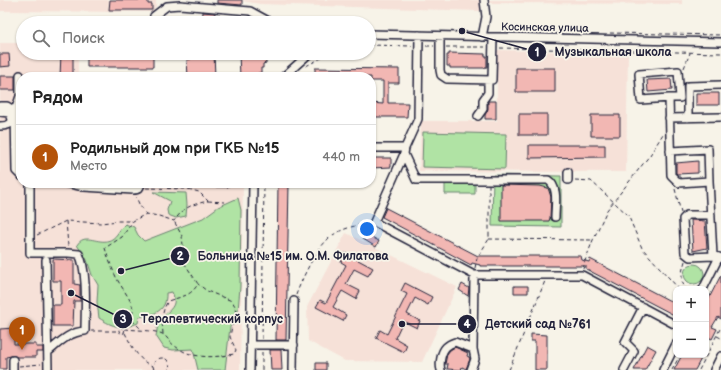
<!DOCTYPE html>
<html lang="ru">
<meta charset="utf-8">
<style>
body{margin:0;font-family:"Balsamiq Sans",sans-serif;background:#f6f6f6;color:#222}
.controls{position:absolute;right:12px;bottom:12px;display:grid;overflow:hidden;border-radius:8px;box-shadow:0 1px 3px #0004}
.controls button{width:36px;height:36px;display:grid;place-items:center;padding:0;border:0;border-bottom:1px solid #e0e0e0;background:#fff;color:#222;font:20px sans-serif}
.you{position:absolute;left:367px;top:229px;width:14px;height:14px;margin:-10px;border:3px solid #fff;border-radius:50%;background:#1a73e8;box-shadow:0 0 0 6px #1a73e833}
.badge{display:grid;place-items:center;width:26px;height:26px;border-radius:50%;background:#b45309;color:#fff;font-size:13px;font-weight:700}
.pin{position:absolute;translate:-50% -33px;filter:drop-shadow(0 1px 2px #0008)}
.pin::after{content:'';position:absolute;top:21px;width:14px;height:12px;background:inherit;clip-path:polygon(0 0,100% 0,50% 100%)}
.list{margin:0;padding:0;list-style:none}
h2{display:flex;justify-content:space-between;align-items:center;height:52px;margin:0;padding:0 16px;font-size:17px}
h2 small{font-size:13px;font-weight:400;color:#767676}
.list li{display:grid;grid-template-columns:26px 1fr auto;gap:12px;align-items:center;box-sizing:border-box;height:64px;padding:0 16px;border-top:1px solid #e0e0e0}
.list b{display:block;font-size:15px;white-space:nowrap}
.list p{margin:0;font-size:13px;white-space:nowrap;color:#767676}
.list em{font-size:13px;font-style:normal;color:#767676}
.icon{flex:none;width:22px;height:22px;fill:none;stroke:currentColor;stroke-width:2;stroke-linecap:round;stroke-linejoin:round}
.map{position:relative;flex:none;width:721px;height:370px;overflow:hidden}
.search{position:absolute;background:#fff;box-shadow:0 1px 3px #0004;left:16px;top:16px;width:360px;height:44px;display:flex;align-items:center;gap:10px;box-sizing:border-box;padding:0 14px;border-radius:22px;color:#767676;font-size:15px}
.panel{position:absolute;background:#fff;box-shadow:0 1px 3px #0004;left:16px;top:72px;width:360px;height:116px;border-radius:16px}
.map>svg:first-child{display:block}
</style>
<div class="map">
<svg width="721" height="370" viewBox="0 0 721 370">
<rect width="100%" height="100%" fill="#f7f3e8"/>
<filter id="ink" filterUnits="userSpaceOnUse"><feTurbulence type="fractalNoise" baseFrequency=".025" numOctaves="2"/><feDisplacementMap in="SourceGraphic" scale="8" xChannelSelector="R" yChannelSelector="G"/><feConvolveMatrix kernelMatrix="1 2 1 2 8 2 1 2 1" color-interpolation-filters="sRGB"/></filter>
<g filter="url(#ink)">
<path fill="#f6e1d8" d="M0,0H156V6L152,12L0,11Z
M208,0H682V4L480,3V11L260,4L243,1Z
M0,43H23V53H78V77H21V183H243L240,370H0Z
M497,50L628,53L626,172L419,171L421,121H497Z
M346,233L457,287L422,362L345,361L308,341L307,307Z"/>
<path fill="#b0e3a4" stroke="#698270" d="M423,132L506,134L505,169L422,167Z
M493,175L561,176V227L492,226Z
M445,183H475V194H445Z
M153,192L186,193L187,205L186,216L176,218L168,215L167,210L170,201Z
M238,198L241,210L240,287L238,311L230,327L225,370H198L193,349L173,350L164,348L156,336C157,333 157,327 158,324C165,310 180,309 172,292L166,293C167,311 154,315 139,317L138,323C122,330 113,327 99,318L97,302L98,285L92,275L87,260L77,245C84,233 96,243 107,241C117,239 118,230 125,224L134,227L138,235L144,241L203,218L218,207Z
M684 274a10 10 0 1 1 20 0a10 10 0 1 1-20 0Z"/>
<path fill="#f2b7b3" stroke="#22223b" d="M110,0H148V4H152V10H109Z
M217,0H242V5L217,3Z
M203,12L215,13L214,23H202Z
M61,53H73V77H60Z
M87,53H153V67H87Z
M190,53H214L215,77H188L187,60L191,59Z
M239,53H270V58H266V63L263,64V68H261V73H258L259,77H240Z
M449,53L485,54V56H487V67H485V68H450V66H447V55H449Z
M0,54H9L10,66L0,67Z
M315,68L399,69V83H388V103H408L407,117H371V103L383,104V81H371V77H315Z
M516,68H555V92H516Z
M0,76H15V90H0Z
M671,79L672,90L648,92L647,80Z
M696,93H719V105H696Z
M488,101H496V119H485V115L488,109Z
M519,114H547V135H519Z
M591,115H620V136H591Z
M529,145H605V157L529,158Z
M371,158H391V167L371,168Z
M698,161V173L677,174L676,173V163Z
M209,183H228V187H209Z
M278,183H289L286,340H276Z
M501,185L540,186L548,188L551,197L550,218L549,221H501Z
M386,208L478,256H581L582,260L589,262L590,259L676,304V311L674,315L586,269V266H480V265L472,263L471,265L382,217Z
M691,220L705,221L707,248L693,251Z
M366,234L379,241L376,247L363,239Z
M345,253L373,268L368,276L354,269L346,284L360,291L356,299L342,291L333,307L346,315L343,321L316,307L320,300L326,303L346,265L341,262Z
M53,259L74,260V284L80,285V301H74L73,326H53V305H61V281H53Z
M721,275V319L718,317L712,327L717,329L712,339L706,336V304Z
M405,283L432,297L428,305L415,298L407,314L420,321L417,328L403,321L395,338L407,345L404,352L376,338L380,330L387,334L407,294L401,291Z
M462,284L469,288L468,296L459,290Z
M514,286H528V293H514Z
M14,328V344H36V347H43V352H36V357H17L15,356H11L6,357V369H0V329Z
M531,334L547,335V370H535V341H531Z
M647,345L656,350L645,370H634Z
M455,347L468,353L467,356L469,357L470,359L466,369L462,367L461,370L447,369L448,364H445L447,354L450,350Z
M270,350H281L282,370H271Z
M682,355H703L695,370H674Z
M316,363H326V370H316Z"/>
<g fill="none" stroke-linecap="round" stroke-linejoin="round">
<defs>
<path id="minor" d="M154,16L167,6L180,5L250,11L272,23
M369,34L721,42
M419,35L418,119L405,148L404,154L374,222L474,275H582L676,325
M440,36V70L441,75L447,79L492,80L493,37
M482,37L486,17L484,0
M283,77L310,53
M669,98H680L678,71L639,74L641,100L669,98L671,175L679,183L709,181L713,256L719,257
M0,106H7L15,111L16,171L21,176
M15,111L20,96V75
M0,112L9,113C16,123 9,126 0,126
M478,116L483,109V100L488,93V80
M669,118L721,117
M688,118V86L721,85
M371,148H405
M670,151L708,149L709,181
M404,154L416,180H548C559,187 555,205 555,217
M568,172V180
M30,183V253H68L79,254C88,272 85,310 85,331C69,332 60,342 48,352
M66,183L84,187L133,190C138,190 140,189 141,183
M711,215H687L683,219L685,253L690,257L713,256
M46,260L48,370
M703,289L719,257L721,258
M250,345H294
M13,370V360
M250,370L253,183
M293,370L294,301
M441,370C439,364 441,352 446,347C448,345 452,343 455,342L473,349
M471,370L475,359L473,349L474,275
M624,370L634,351L625,342L643,307
M663,370L676,344
M714,370L721,356"/>
</defs>
<use href="#minor" stroke="#22223b" stroke-width="10"/>
<path stroke="#22223b" stroke-width="1" stroke-dasharray="4 3" stroke-linecap="butt" d="M610,33L721,35
M369,45L412,46
M426,46H434
M446,47H486
M500,48L721,53
M306,66L331,53
M684,68L690,53
M575,180L591,181L628,215L642,248L679,289
M146,188L188,189L199,192L208,201C191,205 185,206 174,221L159,216L146,214
M675,189L681,213
M208,201L224,202
M66,221L68,246
M37,235L66,221L101,223L118,221H132
M489,239L592,240
M685,261L682,272V282L686,289
M475,268L477,258L489,239V185
M583,269L585,261L593,240L607,210L650,155L663,134
M296,295C303,276 317,246 333,235C343,228 358,225 369,223
M132,320L141,329
M125,327L119,329V331L121,334L124,333C125,324 133,319 133,310C133,301 120,286 116,277C112,268 108,258 105,248L122,237L133,221L146,214L140,206L136,197
M125,329C133,330 158,330 164,335C168,338 170,343 175,346C191,359 214,358 234,354L236,350L230,337L232,326L236,317L235,306L232,301L207,291L198,284
M91,331H118
M125,333C131,345 140,363 153,366
M163,334C162,321 161,312 168,301C182,296 190,297 198,284L185,264L182,236L174,221
M717,336L721,338
M262,339L264,183
M19,366L41,364
M154,370L153,366L155,361C163,354 172,360 169,370
M262,370V351
M509,370L545,281
M672,370L680,355
M699,370L721,327"/>
<use href="#minor" stroke="#f7f3e8" stroke-width="7"/>
</g>
</g>
<g text-anchor="middle" stroke-width="3.5" stroke-linejoin="round" paint-order="stroke">
<g font-size="11" fill="#22223b" stroke="#f7f3e8">
<text transform="translate(545 27) rotate(1)" y="4">Косинская улица</text>
</g>
</g>
<path fill="none" stroke="#22223b" stroke-width="1.5" d="M462 31L537 52M121 271L180 256M71 293L123 319M402 324L467 324"/>
<g fill="#22223b" stroke="#f7f3e8" stroke-width="1.5">
<circle cx="462" cy="31" r="4"/>
<circle cx="121" cy="271" r="4"/>
<circle cx="71" cy="293" r="4"/>
<circle cx="402" cy="324" r="4"/>
<circle cx="537" cy="52" r="10"/>
<circle cx="180" cy="256" r="10"/>
<circle cx="123" cy="319" r="10"/>
<circle cx="467" cy="324" r="10"/>
</g>
<g font-size="12" text-anchor="middle" font-weight="bold" fill="#fff">
<text x="537" y="56">1</text>
<text x="180" y="260">2</text>
<text x="123" y="323">3</text>
<text x="467" y="328">4</text>
</g>
<g font-size="12" text-anchor="middle" font-weight="bold" fill="#22223b" stroke="#f7f3e8" stroke-width="3.5" stroke-linejoin="round" paint-order="stroke">
<text x="613" y="56">Музыкальная школа</text>
<text x="293" y="260">Больница №15 им. О.М. Филатова</text>
<text x="212" y="323">Терапевтический корпус</text>
<text x="538" y="328">Детский сад №761</text>
</g>
</svg>
<div class="controls">
<button>+</button>
<button>−</button>
</div>
<div class="you"></div>
<div class="pin badge" style="left:22px;top:350px">1</div>
<div class="search"><svg class="icon" aria-label="search" viewBox="0 0 24 24"><circle cx="10" cy="10" r="6"/><path d="M15 15l6 6"/></svg>Поиск</div>
<section class="panel">
<h2>Рядом<small></small></h2>
<ul class="list">
<li><span class="badge">1</span><div><b>Родильный дом при ГКБ №15</b><p>Место</p></div><em>440 m</em></li>
</ul>
</section>
</div>
